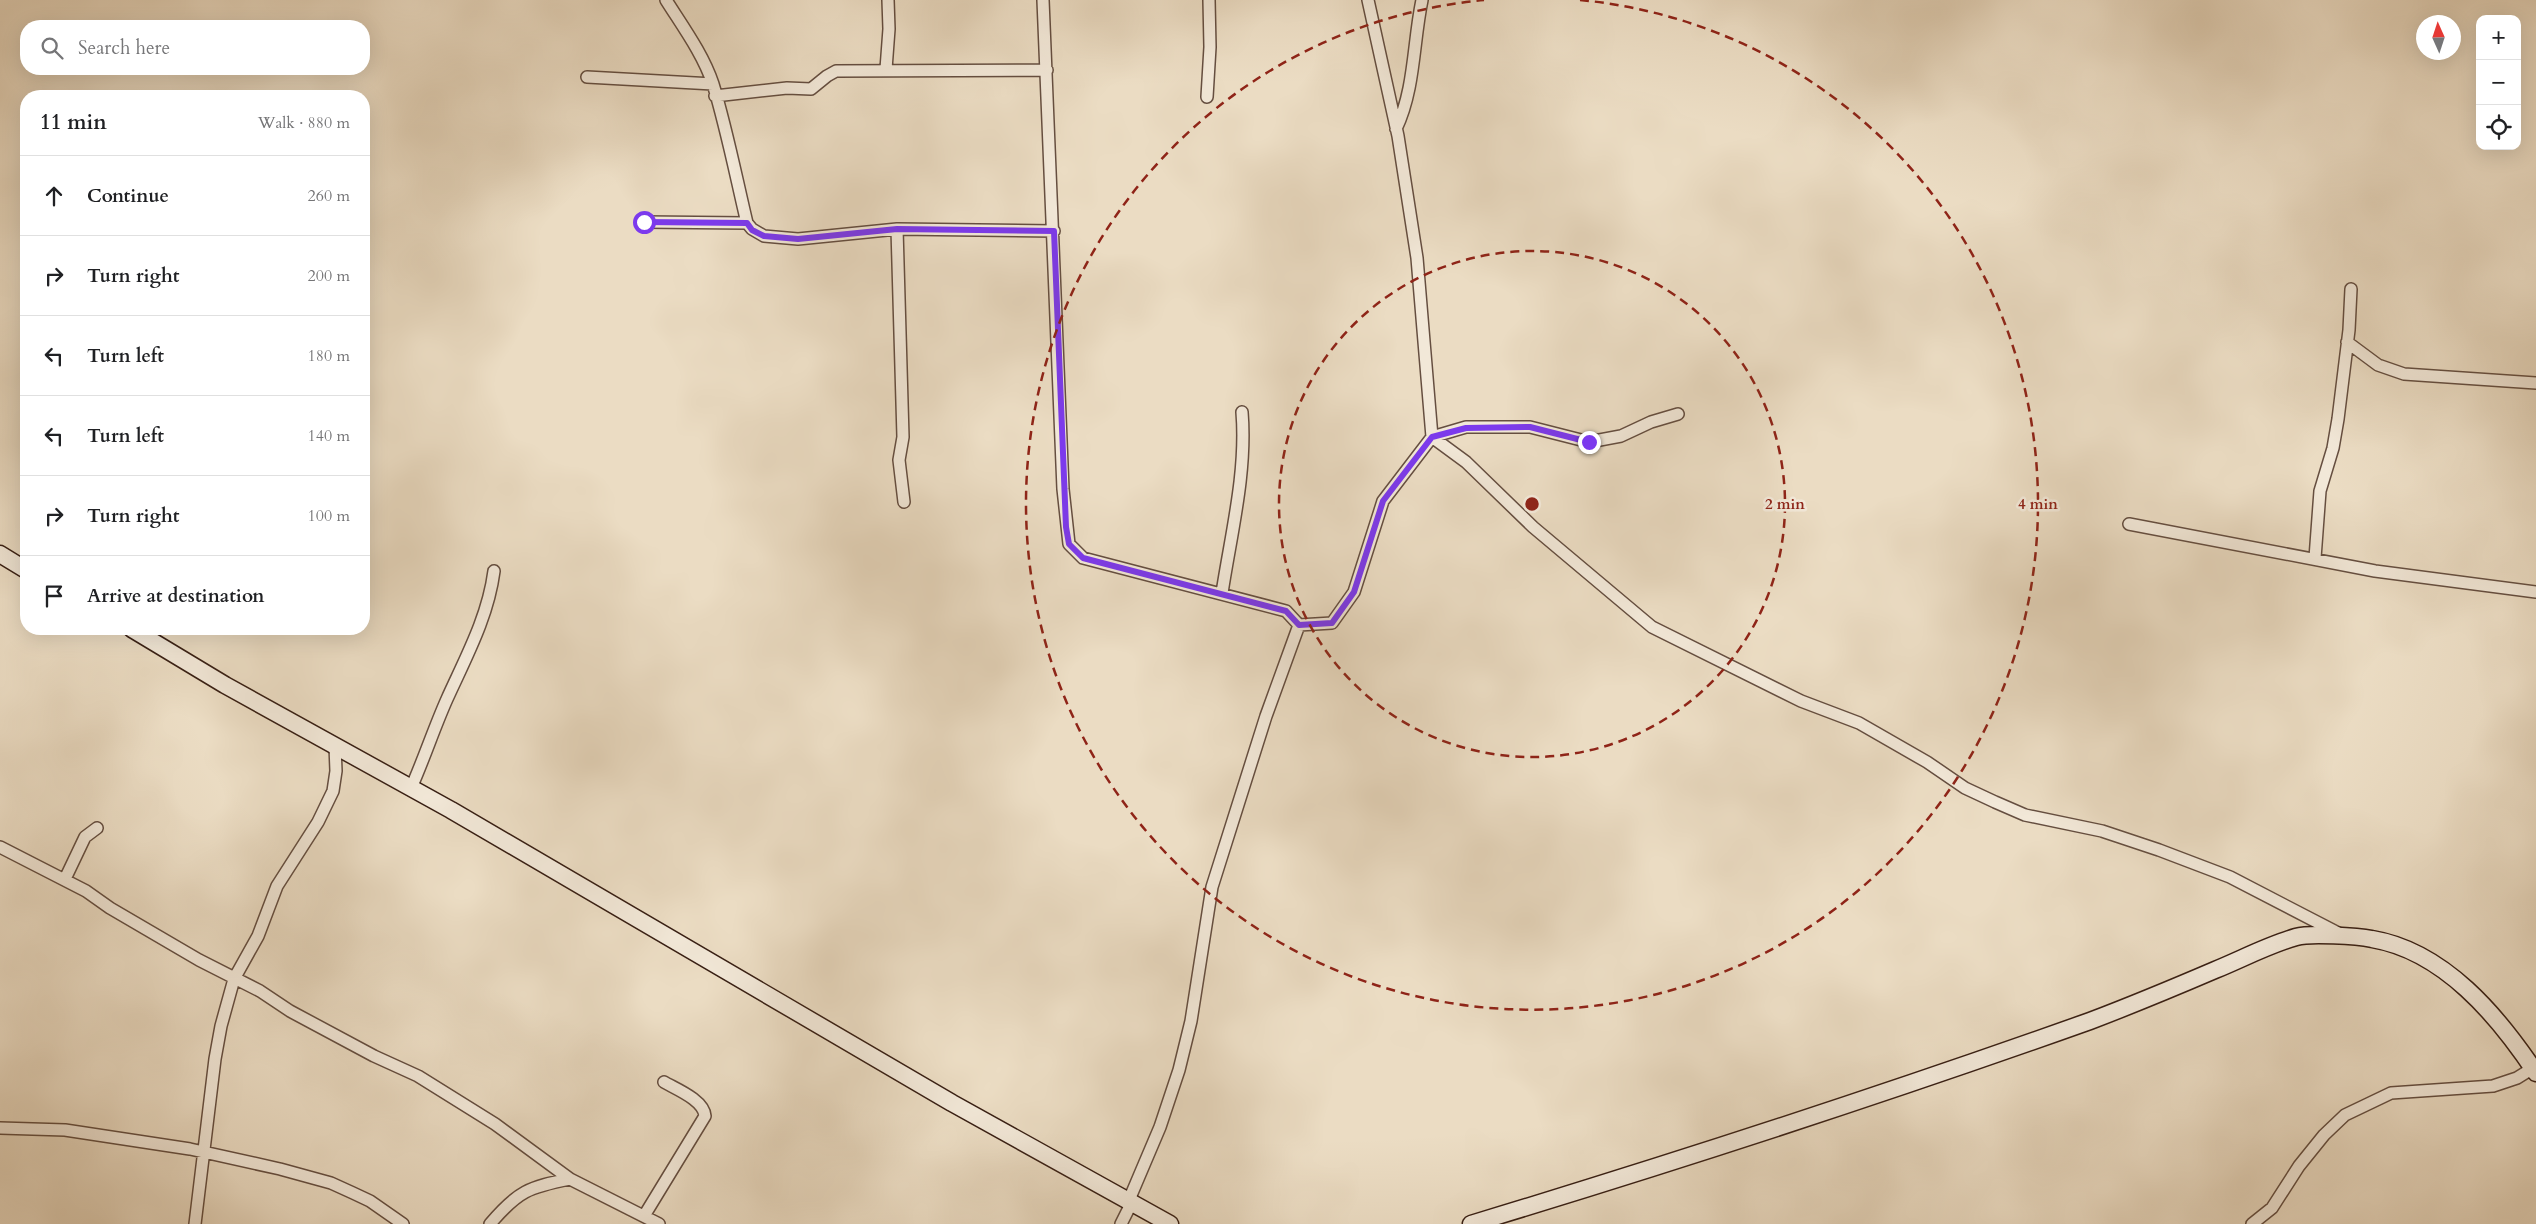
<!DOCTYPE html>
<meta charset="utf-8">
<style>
body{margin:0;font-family:Cardo,serif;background:#f2f2f2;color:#202124}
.controls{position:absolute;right:15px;top:15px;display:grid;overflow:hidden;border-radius:10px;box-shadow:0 5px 20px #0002}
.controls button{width:45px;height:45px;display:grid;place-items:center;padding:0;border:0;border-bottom:1px solid #e0e0e0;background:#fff;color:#202124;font:25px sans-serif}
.compass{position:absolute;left:2416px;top:15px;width:45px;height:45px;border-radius:50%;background:#fff;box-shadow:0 5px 20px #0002;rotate:357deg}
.stop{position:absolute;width:15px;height:15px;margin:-11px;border:4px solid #7c3aed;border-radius:50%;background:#fff}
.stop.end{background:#7c3aed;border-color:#fff;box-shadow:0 1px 5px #0008}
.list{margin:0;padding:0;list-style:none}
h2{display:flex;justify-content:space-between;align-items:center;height:65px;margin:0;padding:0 20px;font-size:21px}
h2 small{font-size:16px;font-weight:400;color:#757577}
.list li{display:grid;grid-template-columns:32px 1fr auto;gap:15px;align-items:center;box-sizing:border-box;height:80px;padding:0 20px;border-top:1px solid #e0e0e0}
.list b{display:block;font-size:19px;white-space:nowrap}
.list em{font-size:16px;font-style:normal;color:#757577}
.icon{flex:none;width:28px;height:28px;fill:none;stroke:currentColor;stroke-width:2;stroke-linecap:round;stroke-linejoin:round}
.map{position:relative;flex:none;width:2536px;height:1224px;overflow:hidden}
.search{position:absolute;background:#fff;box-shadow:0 5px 20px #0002;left:20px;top:20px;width:350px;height:55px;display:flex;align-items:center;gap:12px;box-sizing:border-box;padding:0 18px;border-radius:20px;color:#757577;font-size:19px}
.panel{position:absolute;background:#fff;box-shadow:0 5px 20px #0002;left:20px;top:90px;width:350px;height:545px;border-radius:20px}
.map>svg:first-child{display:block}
</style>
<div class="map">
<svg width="2536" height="1224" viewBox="0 0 2536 1224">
<rect width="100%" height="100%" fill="#ebdcc3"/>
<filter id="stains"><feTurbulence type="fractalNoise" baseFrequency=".004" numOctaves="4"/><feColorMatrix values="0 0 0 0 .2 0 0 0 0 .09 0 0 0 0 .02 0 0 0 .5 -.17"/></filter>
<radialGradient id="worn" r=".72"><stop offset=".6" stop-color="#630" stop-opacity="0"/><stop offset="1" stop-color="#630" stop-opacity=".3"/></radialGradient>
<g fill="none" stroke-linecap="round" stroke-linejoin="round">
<defs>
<path id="street" d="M666,0C683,27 703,54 713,84C727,130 736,177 747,223L752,229L764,236L798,239L897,229L1054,231
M1043,0L1063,489L1069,544L1083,558L1286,611L1299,625L1266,716L1212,887L1191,1021L1179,1070L1160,1127L1129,1200
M1368,0L1398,136L1417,258L1432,437L1466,462L1533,527L1652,627L1801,701L1859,723L1927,762L1965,788L1995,802L2025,815L2102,831L2159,850L2230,877L2340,934
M886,69L889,29L888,0
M587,77L713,84
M715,96L787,88L811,89L827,76L836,71L1047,70
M1207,97L1210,47L1209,0
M1396,129C1415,89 1413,43 1422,0
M644,222L747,223
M897,229L903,437L899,460L904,502
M2347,342L2378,365L2404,374L2536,383
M2129,524L2375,571L2536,592
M2315,558L2320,491L2333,448L2338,419L2349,330L2351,289
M1222,593C1231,534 1247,472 1242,412
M1299,625L1332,623L1354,592L1383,501L1432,437L1466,427H1530L1589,442L1621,436L1651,422L1678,414
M411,788C424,759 434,728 447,699C466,657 488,617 494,571
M0,847L86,891L110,908L199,960L260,991L290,1011L374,1056L418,1076L495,1124L570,1179L659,1224
M65,879L85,837L97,828
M0,1128L65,1130L190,1149L280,1169L331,1183L353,1193L370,1201L403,1224
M644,1216L705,1116C704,1100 676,1089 664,1082
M195,1224L215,1059L221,1026L234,979L258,936L277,886L318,822L333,791L336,771L335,746
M490,1224C518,1191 529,1187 570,1179
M1121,1224L1132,1202
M2252,1224L2272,1208L2299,1166L2324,1135L2345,1115L2391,1093L2493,1086L2517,1078L2533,1068"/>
<path id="secondary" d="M0,554L26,570
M132,629L225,685L451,810L952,1103L1170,1224
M1471,1224C1679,1161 1885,1094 2090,1021C2132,1005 2173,988 2215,970C2242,959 2268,945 2296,937C2310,933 2357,936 2372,939C2444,951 2498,1016 2536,1073"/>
</defs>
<use href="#street" stroke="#654e40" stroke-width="14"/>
<use href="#secondary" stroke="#381f14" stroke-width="19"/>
<use href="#street" stroke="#f2e8d8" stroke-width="11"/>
<use href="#secondary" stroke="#f2e8d8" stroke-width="16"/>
</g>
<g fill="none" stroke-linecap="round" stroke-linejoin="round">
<path stroke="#7c3aed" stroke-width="6" d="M644,222L747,223L752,230L764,236L798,239L897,229L1054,231L1066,527L1069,544L1083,558L1286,611L1299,625L1332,623L1354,592L1383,501L1432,437L1466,428L1530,427L1589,442"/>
</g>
<g fill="none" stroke="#8f2418" stroke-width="2.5" stroke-dasharray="9 6">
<circle cx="1532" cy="504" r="253"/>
<path d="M1580 0A506 506 0 1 1 1484 0"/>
</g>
<circle cx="1532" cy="504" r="8" fill="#8f2418" stroke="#f2e8d8" stroke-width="2.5"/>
<g font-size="15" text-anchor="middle" font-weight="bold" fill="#8f2418" stroke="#f2e8d8" stroke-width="5" stroke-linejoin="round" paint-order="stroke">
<text x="1785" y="509">2 min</text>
<text x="2038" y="509">4 min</text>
</g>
<rect width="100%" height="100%" filter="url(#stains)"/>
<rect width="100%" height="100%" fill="url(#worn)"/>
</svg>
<div class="controls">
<button>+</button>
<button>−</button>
<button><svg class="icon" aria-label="locate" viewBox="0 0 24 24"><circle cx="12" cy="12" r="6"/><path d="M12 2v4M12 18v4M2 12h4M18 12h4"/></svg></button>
</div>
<svg class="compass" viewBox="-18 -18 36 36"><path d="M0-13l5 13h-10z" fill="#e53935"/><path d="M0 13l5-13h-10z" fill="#757577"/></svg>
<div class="stop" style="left:644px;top:222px"></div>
<div class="stop end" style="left:1589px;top:442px"></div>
<div class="search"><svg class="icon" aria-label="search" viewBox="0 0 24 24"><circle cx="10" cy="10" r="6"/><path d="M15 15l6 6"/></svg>Search here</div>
<section class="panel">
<h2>11 min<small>Walk · 880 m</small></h2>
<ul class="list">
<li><svg class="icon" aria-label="ahead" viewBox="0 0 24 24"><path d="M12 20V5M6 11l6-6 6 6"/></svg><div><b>Continue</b></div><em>260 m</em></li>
<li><svg class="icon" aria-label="right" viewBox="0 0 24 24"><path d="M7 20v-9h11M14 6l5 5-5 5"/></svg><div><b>Turn right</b></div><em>200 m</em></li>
<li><svg class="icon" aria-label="left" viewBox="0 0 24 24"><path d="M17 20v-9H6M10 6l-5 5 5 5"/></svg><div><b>Turn left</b></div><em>180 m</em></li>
<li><svg class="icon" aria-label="left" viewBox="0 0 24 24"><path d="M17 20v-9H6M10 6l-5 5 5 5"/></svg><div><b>Turn left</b></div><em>140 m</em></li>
<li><svg class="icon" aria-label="right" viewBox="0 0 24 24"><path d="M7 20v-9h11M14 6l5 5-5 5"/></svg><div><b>Turn right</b></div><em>100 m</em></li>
<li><svg class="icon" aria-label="arrive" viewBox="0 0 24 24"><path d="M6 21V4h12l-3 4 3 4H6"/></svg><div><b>Arrive at destination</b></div></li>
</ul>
</section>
</div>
